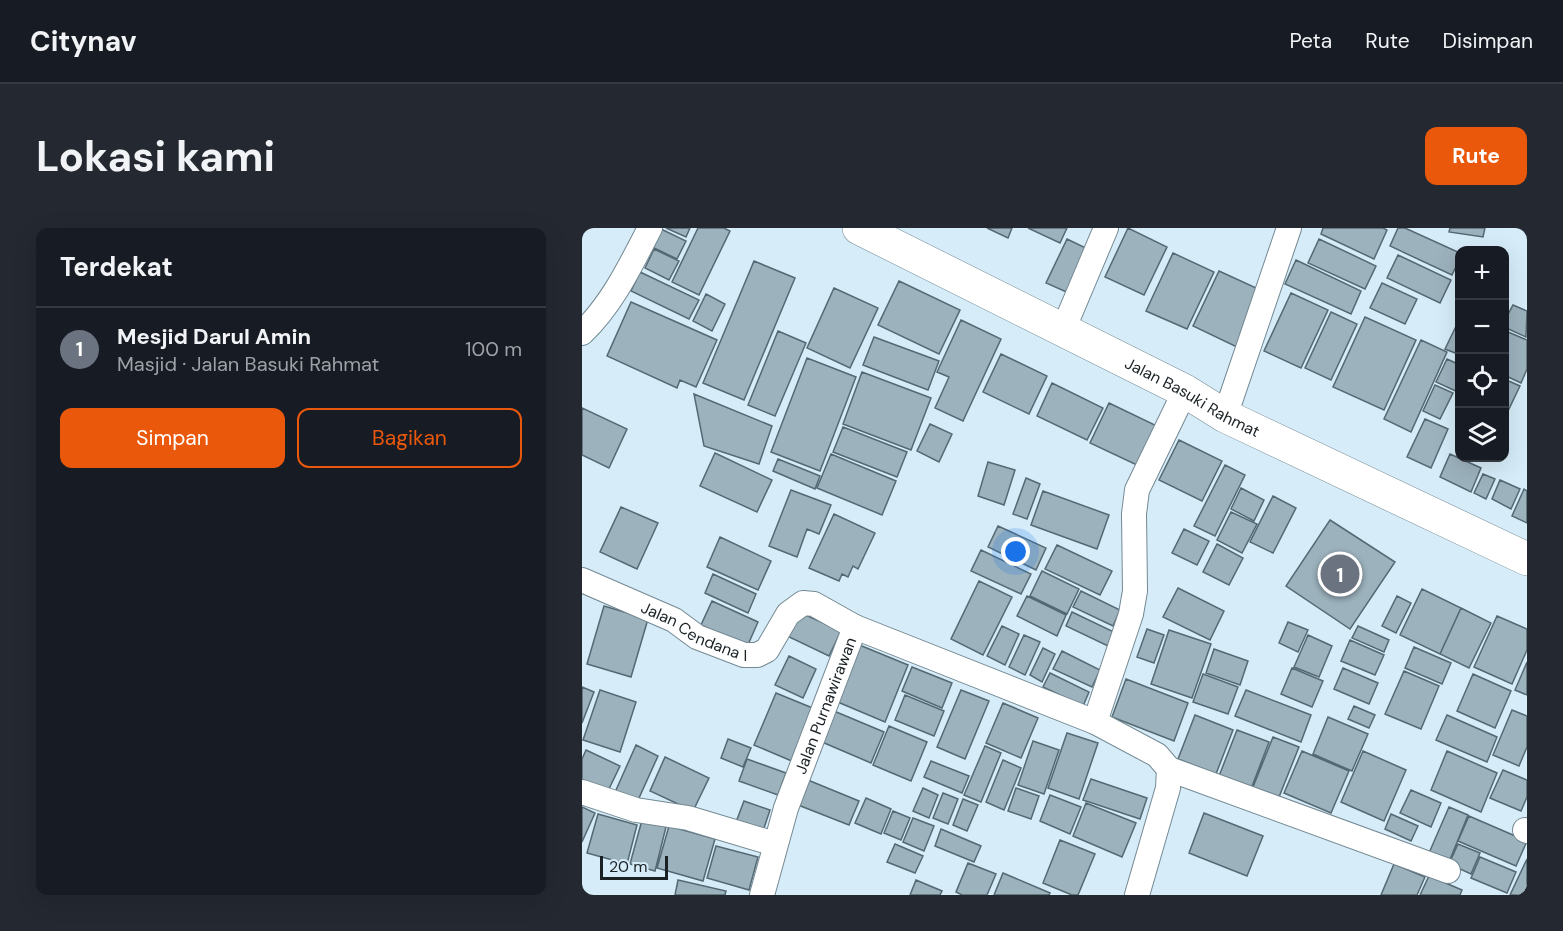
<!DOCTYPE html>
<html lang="id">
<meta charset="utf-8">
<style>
body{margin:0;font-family:"DM Sans",sans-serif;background:#242831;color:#f1f3f6}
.controls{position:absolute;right:18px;top:18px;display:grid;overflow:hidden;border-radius:12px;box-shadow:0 6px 24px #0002}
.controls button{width:54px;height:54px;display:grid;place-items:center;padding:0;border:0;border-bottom:2px solid #363941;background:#171b24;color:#f1f3f6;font:30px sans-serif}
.scale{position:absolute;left:18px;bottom:15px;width:68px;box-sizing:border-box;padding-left:6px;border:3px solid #1a2226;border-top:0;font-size:16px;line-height:21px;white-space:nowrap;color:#1a2226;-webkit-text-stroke:4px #d6edf9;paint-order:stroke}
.you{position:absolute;left:434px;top:324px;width:21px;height:21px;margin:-15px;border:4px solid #fff;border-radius:50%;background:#1a73e8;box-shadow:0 0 0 9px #1a73e833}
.badge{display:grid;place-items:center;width:39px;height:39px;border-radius:50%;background:#ea580c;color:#fff;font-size:20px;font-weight:700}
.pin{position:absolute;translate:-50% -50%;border:3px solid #fff;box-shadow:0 2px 6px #0006}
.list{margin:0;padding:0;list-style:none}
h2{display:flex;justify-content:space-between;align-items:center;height:78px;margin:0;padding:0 24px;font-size:26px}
h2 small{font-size:20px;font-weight:400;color:#9ea1a6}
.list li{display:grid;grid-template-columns:39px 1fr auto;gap:18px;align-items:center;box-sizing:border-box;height:84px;padding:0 24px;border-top:2px solid #363941}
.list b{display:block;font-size:22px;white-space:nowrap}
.list p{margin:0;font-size:20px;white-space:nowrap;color:#9ea1a6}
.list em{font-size:20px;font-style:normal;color:#9ea1a6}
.actions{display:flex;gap:12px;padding:18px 24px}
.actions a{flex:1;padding:14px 0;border:2px solid #ea580c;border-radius:12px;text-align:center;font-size:21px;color:#ea580c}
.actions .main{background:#ea580c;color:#fff}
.icon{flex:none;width:33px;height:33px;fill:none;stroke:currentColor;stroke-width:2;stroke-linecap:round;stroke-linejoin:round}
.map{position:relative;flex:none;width:945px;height:667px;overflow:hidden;border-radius:12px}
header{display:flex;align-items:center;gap:36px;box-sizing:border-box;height:84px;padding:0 30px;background:#171b24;border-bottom:2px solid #363941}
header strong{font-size:28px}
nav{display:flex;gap:33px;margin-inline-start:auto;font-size:21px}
.intro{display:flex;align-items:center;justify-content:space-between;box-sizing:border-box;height:144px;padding:0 36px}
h1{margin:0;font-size:42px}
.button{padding:15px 27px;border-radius:12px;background:#ea580c;color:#fff;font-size:21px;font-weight:700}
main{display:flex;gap:36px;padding:0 36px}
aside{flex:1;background:#171b24;border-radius:12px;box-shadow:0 6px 24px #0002}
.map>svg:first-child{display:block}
</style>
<header>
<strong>Citynav</strong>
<nav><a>Peta</a><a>Rute</a><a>Disimpan</a></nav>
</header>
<div class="intro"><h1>Lokasi kami</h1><a class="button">Rute</a></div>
<main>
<aside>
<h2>Terdekat<small></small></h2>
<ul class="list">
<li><span class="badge" style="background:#6b7280">1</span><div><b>Mesjid Darul Amin</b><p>Masjid · Jalan Basuki Rahmat</p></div><em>100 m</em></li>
</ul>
<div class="actions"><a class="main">Simpan</a><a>Bagikan</a></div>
</aside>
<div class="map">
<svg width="945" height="667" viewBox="0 0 945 667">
<rect width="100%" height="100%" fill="#d6edf9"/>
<path fill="#9cb2bd" stroke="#556973" stroke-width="1.5" d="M84,0H108L104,9Z
M116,0H142L148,3L117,67L90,54Z
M405,0H430L426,10Z
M446,0H485L478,15Z
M546,0L585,19L562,67L523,49Z
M741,0H801L805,2L792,31L739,6Z
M816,0H823L878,25V30L870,47L808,18Z
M868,0H903L901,9L867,4Z
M79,1L104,13L95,31L70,19Z
M485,11L510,23L489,66L464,55Z
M737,11L794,38L783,61L726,35Z
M72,21L97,33L87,52L63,40Z
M591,25L632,44L605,101L564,83Z
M816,27L869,52L858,75L805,50Z
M714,32L779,63L769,86L703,56Z
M172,33L213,50L162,172L121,155Z
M637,43L683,64L657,120L611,98Z
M58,44L117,72L107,91L49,63Z
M317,53L378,82L357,126L296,97Z
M800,55L835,71L823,96L788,80Z
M252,60L296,80L268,140L225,120Z
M709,65L746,82L719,140L682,123Z
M124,66L143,76L130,103L111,93Z
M49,74L135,112L114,159L98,152L95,160L25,128Z
M931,77L945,83L944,109L922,99V94Z
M749,84L775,96L749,152L723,140Z
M783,89L834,112L802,182L751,159Z
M878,90V127L863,121Z
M379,92L419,111L381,193L353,180L367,149L355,144Z
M196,103L224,115L193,188L166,177Z
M926,104L945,112V141L939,155L922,147V112Z
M292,109L357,133L346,162L281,137Z
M839,112L865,124L829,204L802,191Z
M419,126L465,148L447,186L401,164Z
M225,130L274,149L238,243L189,224Z
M865,131L878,137V165L854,154Z
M280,144L349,170L329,222L261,196Z
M922,151L938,158L925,185L922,184Z
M470,155L521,180L505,212L455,188Z
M853,157L871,165L858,191L841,183Z
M112,166L190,198L177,236L122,218Z
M527,175L575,198L557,238L508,215Z
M0,180L45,201L27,240L0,227Z
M843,191L866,201L849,240L825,229Z
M348,196L370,206L357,234L335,223Z
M261,199L325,224L315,249L251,224Z
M597,212L640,233L620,273L577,252Z
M133,225L190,252L175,284L118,258Z
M249,226L314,253L300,287L235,260Z
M868,226L899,240L889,264L858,249Z
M196,231L238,248L233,261L191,243Z
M406,234L433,242L422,277L396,268Z
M643,237L663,247L633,308L612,298Z
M901,246L913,251L904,271L892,265Z
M444,250L458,256L445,291L431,286Z
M918,252L938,261L929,281L910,271Z
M659,260L682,272L672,293L649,281Z
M942,261L945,263V295L930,288Z
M209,262L249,277L237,306L225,301L215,329L187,318Z
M461,263L527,287L515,321L449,297Z
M691,268L714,280L691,325L668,314Z
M39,279L76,295L55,341L18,324Z
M649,284L675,296L660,325L635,312Z
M252,286L293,305L276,341L271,338L266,349L260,346L257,353L227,340Z
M748,292L813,334L768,401L704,358Z
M416,298L464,320L454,342L406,319Z
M602,301L627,313L615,337L590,325Z
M138,309L189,333L176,362L125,339Z
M635,316L661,330L647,357L621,344Z
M475,317L530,343L518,367L463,341Z
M399,322L449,346L439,366L389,343Z
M460,343L497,361L485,386L448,368Z
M131,346L174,366L166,385L123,365Z
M397,353L430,369L401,427L369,411Z
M596,360L642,383L628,412L581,389Z
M840,361L879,380L858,426L818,407Z
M499,363L538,382L531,398L491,379Z
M445,368L484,387L475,408L435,388Z
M815,368L829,375L814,405L800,398Z
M130,373L176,394L165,419L119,397Z
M22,378L66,391L49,449L5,436Z
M879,380L909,395L887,440L858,426Z
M215,383L259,403L247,428L203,407Z
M490,384L532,404L526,418L484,398Z
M915,388L945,401V422L930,456L892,439Z
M706,394L726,402L716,424L697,415Z
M420,398L437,406L423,437L405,428Z
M776,398L807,412L802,424L770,410Z
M565,401L582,407L572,435L555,429Z
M587,402L629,416L610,470L569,456Z
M442,407L458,414L443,447L427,439Z
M726,407L750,418L737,449L712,439Z
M768,412L802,427L793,447L759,433Z
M275,416L326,437L303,494L251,472Z
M832,419L869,435L860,456L823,440Z
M461,420L473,426L460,454L448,447Z
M632,421L666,433L658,457L624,445Z
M480,423L518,442L510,459L471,441Z
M207,428L234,441L221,470L193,457Z
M945,434V467L933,462Z
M330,439L370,455L360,480L320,463Z
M710,440L741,453L730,479L699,466Z
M761,440L796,455L787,476L752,461Z
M822,443L857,458L839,501L803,486Z
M468,445L507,464L501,478L461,459Z
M621,446L656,459L646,486L611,474Z
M891,446L929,463L913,500L875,483Z
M544,451L606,475L592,513L530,489Z
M0,459L12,464L0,495Z
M18,462L54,474L38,524L1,512Z
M379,462L407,473L383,531L355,519Z
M664,462L729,487L719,514L653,488Z
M194,465L233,481L212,534L172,517Z
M323,467L362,483L352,508L313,492Z
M421,475L456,490L439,530L404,515Z
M772,478L793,487L787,500L766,491Z
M930,482L945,488V519L937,538L911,527Z
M252,483L302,504L289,535L240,514Z
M613,487L651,502L634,546L596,531Z
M865,487L915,509L905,534L854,512Z
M746,489L786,506L770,543L731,526Z
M307,498L345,514L329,553L291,537Z
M655,502L687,514L669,561L637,548Z
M485,505L516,515L497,571L466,560Z
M691,509L717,519L697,569L671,559Z
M146,511L169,520L161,539L139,530Z
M451,513L477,522L462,566L436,557Z
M54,517L76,528L52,581L30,571Z
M403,518L419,525L399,574L382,567Z
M4,522L38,538L24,567L0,556V531Z
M720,523L767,543L749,585L702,565Z
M781,523L824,542L802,593L759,574Z
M865,523L915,545L899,584L849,562Z
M83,529L127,550L111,583L68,563Z
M165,531L204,545L196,567L157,553Z
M421,532L439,540L422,582L404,574Z
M349,533L387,548L380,565L342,549Z
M921,542L945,552V569L939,583L908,570Z
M221,550L277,573L267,597L211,575Z
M509,551L565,570L558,591L501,572Z
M341,560L356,567L347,590L331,583Z
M434,560L457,568L449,591L426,583Z
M829,562L859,575L849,599L818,585Z
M361,565L376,571L366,596L351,590Z
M468,567L499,579L488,606L458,593Z
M284,570L309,581L299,606L273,595Z
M381,571L396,577L385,603L371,597Z
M162,573L188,582L181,603L154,594Z
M504,575L554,595L540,629L491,608Z
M0,579L13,585L0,614Z
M867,579L886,587L867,634L847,625Z
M311,583L328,590L319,612L302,605Z
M622,585L681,608L665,648L607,625Z
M16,586L55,597L45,636L5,625Z
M809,586L836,598L829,613L803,601Z
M887,588L945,613L934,638L876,613Z
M331,590L352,598L342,623L321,614Z
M60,592L84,599L73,643L48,636Z
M87,598L133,611L121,653L75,640Z
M359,601L399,618L392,634L353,618Z
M478,612L513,626L496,667H490L461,655Z
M313,616L341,628L333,645L305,634Z
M876,616L898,625L889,646L867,636Z
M134,618L176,629L167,662L125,650Z
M898,629L934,644L925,665L889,650Z
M945,631V667H928Z
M386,635L414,646L405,667H380L374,664Z
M812,636L843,649L835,667H799Z
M421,645L468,665L467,667H412Z
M847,648L880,662L878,667H838Z
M96,652L144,663L143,667H93Z
M334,652L360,663L358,667H328Z"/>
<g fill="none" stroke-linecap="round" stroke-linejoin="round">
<defs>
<g id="minor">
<path d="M481,102L524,0"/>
<path d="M0,105C31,75 48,38 68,0"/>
<path d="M643,188L707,0"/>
<path id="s1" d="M0,352L92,392L115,409L162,427H175L185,422L206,386L221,375L232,376L273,399"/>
<path d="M513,494L549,386L553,363L552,286L555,262L603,163"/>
<path d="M587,541L866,643"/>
<path d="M0,564L54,582L106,590L193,616"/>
<path d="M943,602L945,603"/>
<path id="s2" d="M180,667L204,580L273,399L513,494L575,527L587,541L586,560L555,667"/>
</g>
<g id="highway">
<path id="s3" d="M277,0L603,163L643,188L945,331"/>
</g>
</defs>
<use href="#minor" stroke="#748993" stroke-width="26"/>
<use href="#highway" stroke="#748993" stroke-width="34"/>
<use href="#minor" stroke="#fff" stroke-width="24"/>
<use href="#highway" stroke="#fff" stroke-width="33"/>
</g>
<g text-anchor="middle" stroke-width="4.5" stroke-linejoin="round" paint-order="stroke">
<g font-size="16" fill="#1a2226" stroke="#d6edf9">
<text dy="6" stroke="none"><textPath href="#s3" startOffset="374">Jalan Basuki Rahmat</textPath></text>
<text dy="6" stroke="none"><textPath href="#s1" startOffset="124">Jalan Cendana I</textPath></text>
<text dy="6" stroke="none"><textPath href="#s2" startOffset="200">Jalan Purnawirawan</textPath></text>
</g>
</g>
</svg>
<div class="controls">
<button>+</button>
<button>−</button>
<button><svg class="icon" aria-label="locate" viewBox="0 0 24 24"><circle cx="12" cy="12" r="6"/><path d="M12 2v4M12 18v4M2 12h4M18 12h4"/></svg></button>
<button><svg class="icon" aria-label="layers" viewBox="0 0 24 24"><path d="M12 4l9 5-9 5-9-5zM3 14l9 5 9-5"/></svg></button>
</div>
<div class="scale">20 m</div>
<div class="you"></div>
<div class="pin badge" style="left:758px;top:346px;background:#6b7280">1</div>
</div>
</main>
